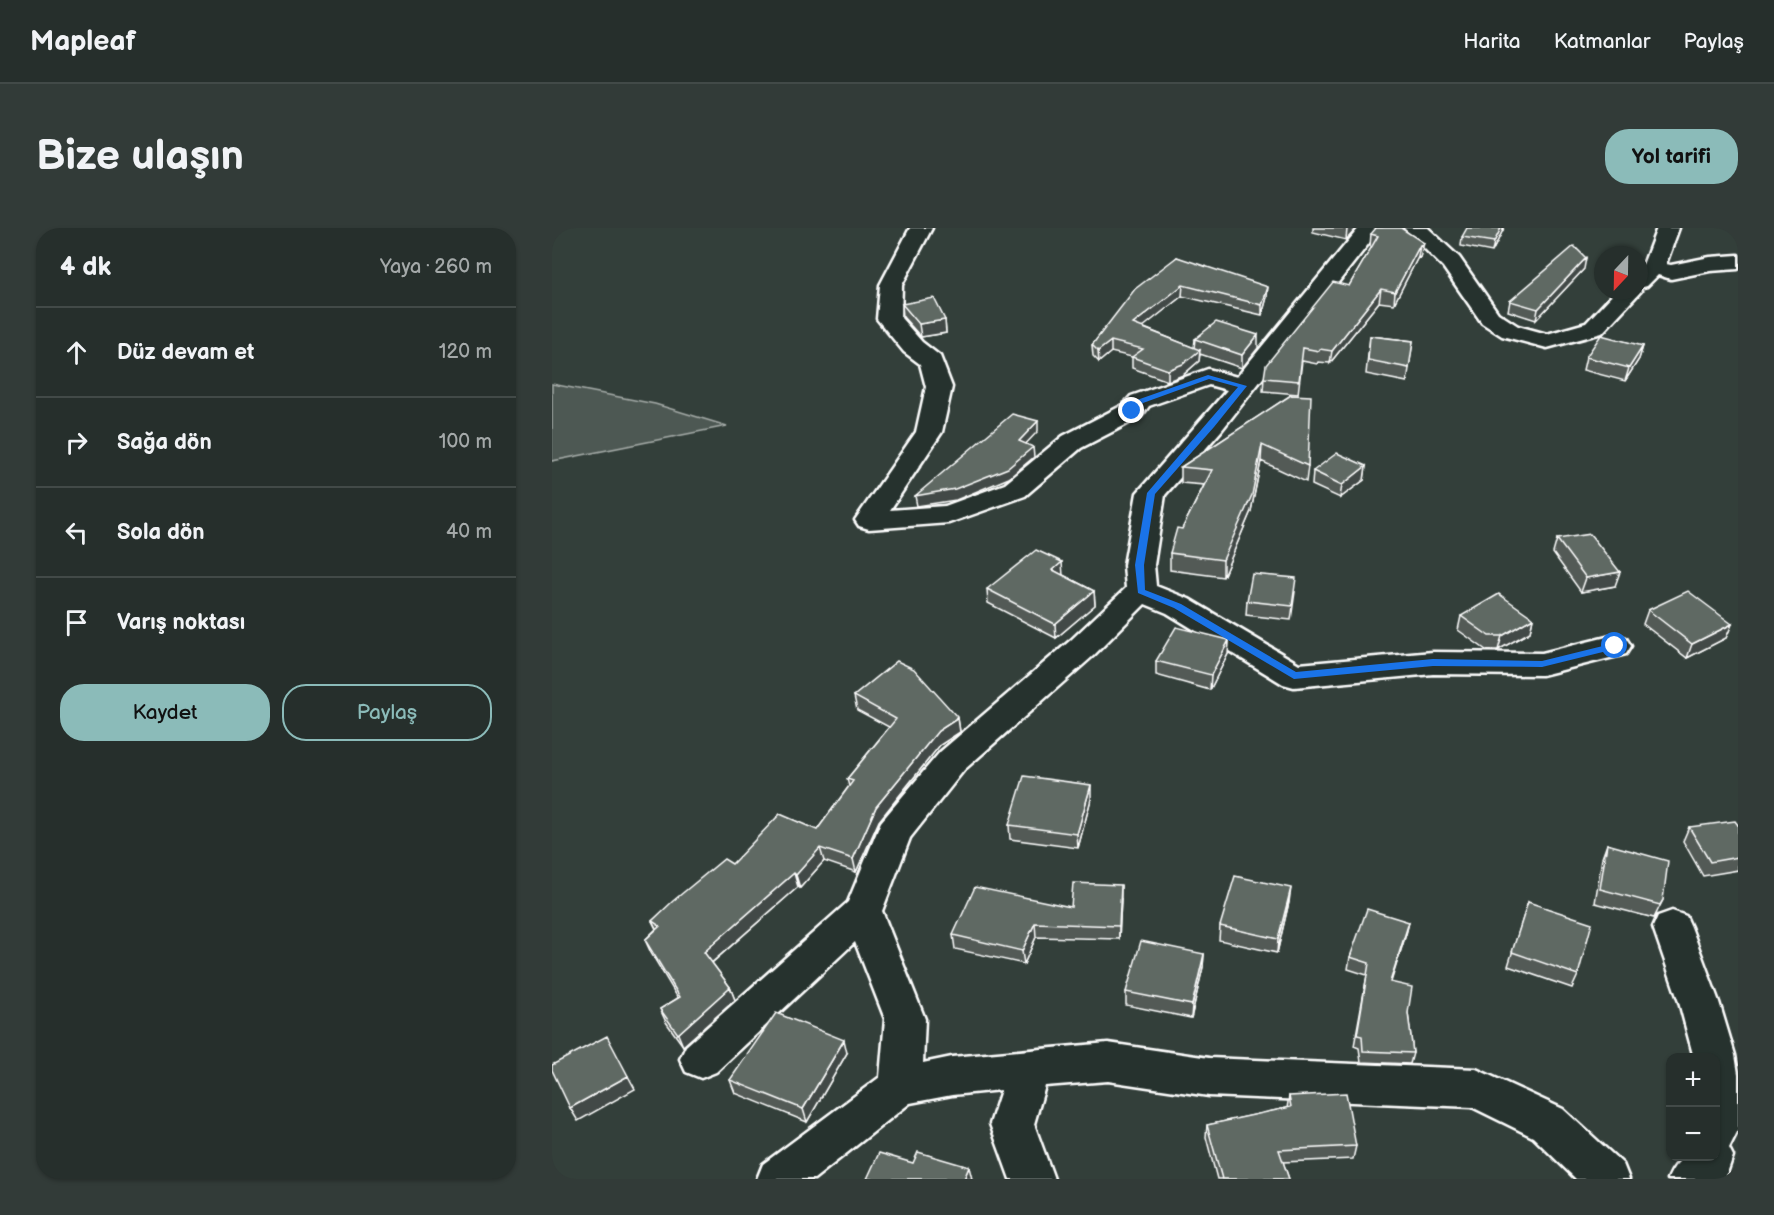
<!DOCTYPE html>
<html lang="tr">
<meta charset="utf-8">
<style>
body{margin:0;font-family:"Balsamiq Sans",sans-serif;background:#323b38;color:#f1f3f6}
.controls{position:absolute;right:18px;bottom:18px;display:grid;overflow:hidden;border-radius:12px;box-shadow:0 2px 4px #0004}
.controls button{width:54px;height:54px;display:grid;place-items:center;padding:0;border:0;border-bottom:2px solid #424a48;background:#262f2c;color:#f1f3f6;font:30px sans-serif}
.compass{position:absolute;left:1042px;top:18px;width:54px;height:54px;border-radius:50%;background:#262f2c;box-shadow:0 2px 4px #0004;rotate:202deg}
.stop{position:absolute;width:18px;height:18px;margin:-14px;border:4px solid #1a73e8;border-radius:50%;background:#fff}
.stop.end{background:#1a73e8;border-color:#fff;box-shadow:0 2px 6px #0008}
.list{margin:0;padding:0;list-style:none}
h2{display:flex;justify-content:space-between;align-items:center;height:78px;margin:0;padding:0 24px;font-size:26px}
h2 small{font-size:20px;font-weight:400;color:#a4a9a9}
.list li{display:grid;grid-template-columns:39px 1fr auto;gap:18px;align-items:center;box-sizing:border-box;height:90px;padding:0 24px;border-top:2px solid #424a48}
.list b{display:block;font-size:22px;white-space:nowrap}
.list em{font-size:20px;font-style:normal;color:#a4a9a9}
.actions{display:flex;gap:12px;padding:18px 24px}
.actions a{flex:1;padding:14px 0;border:2px solid #8bbbb9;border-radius:24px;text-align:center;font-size:21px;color:#8bbbb9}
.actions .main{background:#8bbbb9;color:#111}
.icon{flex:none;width:33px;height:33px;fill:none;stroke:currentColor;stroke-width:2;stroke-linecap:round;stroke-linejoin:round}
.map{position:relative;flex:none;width:1186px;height:951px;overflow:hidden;border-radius:24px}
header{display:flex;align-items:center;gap:36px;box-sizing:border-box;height:84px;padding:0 30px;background:#262f2c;border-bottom:2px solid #424a48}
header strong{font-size:28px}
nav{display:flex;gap:33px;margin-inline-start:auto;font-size:21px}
.intro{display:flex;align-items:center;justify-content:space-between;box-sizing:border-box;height:144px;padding:0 36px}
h1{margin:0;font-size:42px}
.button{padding:15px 27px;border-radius:24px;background:#8bbbb9;color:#111;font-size:21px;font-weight:700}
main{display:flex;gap:36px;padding:0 36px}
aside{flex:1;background:#262f2c;border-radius:24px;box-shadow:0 2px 4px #0004}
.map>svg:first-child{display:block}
</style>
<header>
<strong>Mapleaf</strong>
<nav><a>Harita</a><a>Katmanlar</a><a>Paylaş</a></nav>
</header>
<div class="intro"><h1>Bize ulaşın</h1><a class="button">Yol tarifi</a></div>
<main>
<aside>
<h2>4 dk<small>Yaya · 260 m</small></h2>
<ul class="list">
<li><svg class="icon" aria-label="ahead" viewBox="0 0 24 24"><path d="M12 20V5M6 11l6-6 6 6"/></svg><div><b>Düz devam et</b></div><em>120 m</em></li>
<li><svg class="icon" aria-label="right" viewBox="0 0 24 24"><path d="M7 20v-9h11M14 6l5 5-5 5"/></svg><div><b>Sağa dön</b></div><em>100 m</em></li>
<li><svg class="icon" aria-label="left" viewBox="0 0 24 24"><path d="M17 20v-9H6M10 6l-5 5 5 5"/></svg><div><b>Sola dön</b></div><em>40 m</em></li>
<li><svg class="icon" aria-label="arrive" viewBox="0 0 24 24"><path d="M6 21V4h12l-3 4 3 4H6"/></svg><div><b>Varış noktası</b></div></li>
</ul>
<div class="actions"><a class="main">Kaydet</a><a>Paylaş</a></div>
</aside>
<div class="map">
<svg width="1186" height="951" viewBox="0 0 1186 951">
<rect width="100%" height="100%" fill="#333f3a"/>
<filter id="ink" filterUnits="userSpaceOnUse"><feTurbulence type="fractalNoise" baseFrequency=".0167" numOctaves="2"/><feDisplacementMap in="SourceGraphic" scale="12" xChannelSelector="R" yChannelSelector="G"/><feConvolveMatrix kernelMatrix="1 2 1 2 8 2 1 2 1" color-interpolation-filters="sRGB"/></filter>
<g filter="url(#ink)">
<path fill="#4d5853" stroke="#a6aca9" stroke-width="1.5" d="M0,156L103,176L175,198L0,233Z"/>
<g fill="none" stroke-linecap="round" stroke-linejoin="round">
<defs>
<path id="minor" d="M358,0H380L350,57L349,90L370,114L388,128L400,159L390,204L338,282L393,278L453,256L511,208L571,177L579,168L656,141L685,149L807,0H829L669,203L613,267L602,337L604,358L637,371L747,436L881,424L990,425L1063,407L1074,410L1079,418L1074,426L990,447L881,446L742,459L731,456L615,385L593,376L541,428L412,542L358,610L330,683L373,791L371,835L400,829L556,815L657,830L924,841L1011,881L1071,936L1077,951H1024L981,909L920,879L657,868L556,853L493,858L482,896L502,951H458L438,896L449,862L400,867L358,875L262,951H205L211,936L328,849L333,791L303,714L164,844L149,850L134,844L128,831L134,818L296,674L329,594L388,524L519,412L574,360L572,337L585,265L675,162L657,157L597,178L589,189L529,220L473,268L397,295L317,301L307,298L303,292L364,204L374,159L368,136L352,124L325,91L328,57Z
M852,0H876L907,29L946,85L966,98L995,106L1034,95L1064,63H1087V61L1089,63L1050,105L995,120L950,108L930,95L891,39Z
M1105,0H1127L1114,36L1119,37L1158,29L1186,27V41L1158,43L1119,51L1106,47L1095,58L1087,60V40L1091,37Z
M1120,683L1134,688L1139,699L1167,774L1183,827L1186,846V902L1177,920L1181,928L1173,951H1116C1127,925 1138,928 1164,928V830H1142L1127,774L1101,699L1106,688Z"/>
</defs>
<use href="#minor" stroke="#fff" stroke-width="5"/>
<use href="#minor" fill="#26332d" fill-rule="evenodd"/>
</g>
<path fill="#525a56" stroke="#fff" stroke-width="1.5" d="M761,0H805L794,12L761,4Z
M952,0L940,24L909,18L910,9Z
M819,6L872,15L868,30L866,29L842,76L827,74L778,135L766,134L765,136L750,133L746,166L711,163L712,150L797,58L820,19L818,18Z
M625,29L715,69L710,87L630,68L590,99L642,120L643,111L706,120L690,140L648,126L647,133L631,147L616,153L580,140V129L559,124L547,134L541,128L540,117Z
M1032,41L984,92L956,83L958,73Z
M350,76L393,92L394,105L369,109L351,89Z
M818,108L861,113L855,154L814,146Z
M1091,118L1087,131L1073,153L1031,142L1034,129Z
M739,167L756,238L754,254L709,233L699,283L671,349L618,342V325L652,257L629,255V239Z
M814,238L812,252L788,270L760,257L761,243Z
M1005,311L1063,358L1029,364L1001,325Z
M511,347L542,363L543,377L504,410L436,375L435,361Z
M743,364L739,392L694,387L695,373Z
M1096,382L1180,396L1174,410L1135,430L1091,396Z
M909,388L981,390L978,404L946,422H934L906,402Z
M677,412L676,426L658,462L604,447V433Z
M302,468L406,490L408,504L388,517L327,593L304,644L272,633L248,660L246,659L160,735L178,759L183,772L131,818L114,794L108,781L126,770L99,725L93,712L104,701L100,693L180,636L265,602L297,558L295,551L337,499L305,482Z
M539,571L526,620L458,611L457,597Z
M1186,597V642L1151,648L1131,613L1137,599Z
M1055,616L1111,672L1102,690L1043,675L1050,630Z
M569,671L567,711L484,709L472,736L403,721L401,707L519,679Z
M737,674L725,725L667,712L668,698Z
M976,674L1026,747L1020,760L956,738Z
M857,694L854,706L839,754L856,785L861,825L858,836L809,834L807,820L802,818L815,747L796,741L798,729Z
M652,726L651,739L639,790L574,777V764Z
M295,825L255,894L183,865L178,852Z
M737,868L804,918L801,931L731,934L737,951H665L654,909L655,897L735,880Z"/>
<path fill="#424a46" stroke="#fff" stroke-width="1.5" d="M796,0H805L794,12L795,1Z
M949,0H952L940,24L942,14Z
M868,17L866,29L842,76L843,64Z
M1034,30L1032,41L984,92L986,81Z
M631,57L630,68L581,107V96Z
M716,59L715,69L710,87V77Z
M829,61L827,74L778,135L780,123Z
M393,92L394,105L369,109L367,96Z
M706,107V120L690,140V127Z
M559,113V124L547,134L546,123Z
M1091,118L1087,131L1073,153L1077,140Z
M648,122L647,133L631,147L616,153V142Z
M486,193V203L467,223V213Z
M710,217L709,233L699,283L671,349V332Z
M481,219L482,229L457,250L404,272L365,278L363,268Z
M814,238L812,252L788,270L790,257Z
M510,334L511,348L501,342Z
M1068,344L1063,358L1029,364L1034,350Z
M542,363L543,377L504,410L503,396Z
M981,390L978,404L946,422L950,408Z
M1180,396L1174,410L1135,430L1140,416Z
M677,412L676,426L658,462L659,447Z
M406,490L408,504L388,517L327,593L304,644L301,631L324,579L386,503Z
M539,557V571L526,620L525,606Z
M268,620L272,633L248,660L244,647Z
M242,645L246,659L157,737L152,724Z
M569,657V671L567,711V698Z
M739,660L737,674L725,725L726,711Z
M857,694L854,706L835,765L838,754Z
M483,695L484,709L472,736L470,723Z
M652,726L651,739L639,790L640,777Z
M178,759L183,772L131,818L126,806Z
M292,812L295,825L255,894L251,881Z
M76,848L83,861L26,893L18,880Z
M417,939L420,951H412Z"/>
<path fill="#5f6964" stroke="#fff" stroke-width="1.5" d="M824,0H849L872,15L870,18L868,17L843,64L829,61L780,123L768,121L767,123L751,120L747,153L712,150L714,137L781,54L797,58L826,8L819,6Z
M915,0H949L942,14L910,9Z
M1022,18L1034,30L986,81L958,73Z
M625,29L716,59L710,77L631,57L581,96L648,122L631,136L616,142L580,129L591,121L559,113L546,123L540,117L583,61Z
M382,70L393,92L367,96L350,76Z
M664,94L706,107L690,127L643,111Z
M1049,107L1091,118L1077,140L1034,129Z
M818,108L861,113L857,140L816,132Z
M739,167L759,168L756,238L710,217L700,267L671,332L618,325L625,300L630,301L660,242L629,239Z
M460,186L486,193L467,213L481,219L456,240L403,261L363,268Z
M785,225L814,238L790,257L761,243Z
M1038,306L1068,344L1034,350L1005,311Z
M484,322L510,334L501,342L542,363L503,396L435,361Z
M700,346L744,350L740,378L695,373Z
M1136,363L1180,396L1140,416L1096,382Z
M947,366L981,390L950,408H937L909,388Z
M624,399L677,412L659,447L604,433Z
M345,433L362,441L406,490L386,503L324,579L301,631L268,620L244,647L242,645L152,724L178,759L126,806L108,781L128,769L93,712L108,698L100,693L121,673L172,631L180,636L228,586L265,602L301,553L295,551L344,491L302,468Z
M472,548L539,557L525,606L457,597Z
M1183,593L1186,597V629L1158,634L1137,599Z
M1055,616L1116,633L1111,672L1108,677L1048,661Z
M683,648L739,660L726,711L668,698Z
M521,655L569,657L567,698L483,695L470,723L401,707L423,659L519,679Z
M976,674L1040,695L1026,747L960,724Z
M815,681L857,694L838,754L860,759L856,785L861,825L811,823L810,808L805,807L817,735L798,729Z
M589,713L652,726L640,777L574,764Z
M224,785L292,812L251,881L178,852Z
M55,808L76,848L18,880L0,842V837Z
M794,865L804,918L727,922L737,951H670L655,897L739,879L737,868Z
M366,924L417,939L412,951H315L327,925L361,935Z"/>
</g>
<path fill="#1a73e8" d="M656,147L695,158L662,199L603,266L592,337L593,362L629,376L744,444L881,431L990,433L1063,415L1068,418L1067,420L990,439L881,438L742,451L622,380L586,365L583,337L595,265L686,159L657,151L591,175L582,185L576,183L585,172Z"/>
</svg>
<div class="controls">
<button>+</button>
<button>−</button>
</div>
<svg class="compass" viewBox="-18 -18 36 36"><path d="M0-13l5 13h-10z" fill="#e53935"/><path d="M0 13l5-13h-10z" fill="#a4a9a9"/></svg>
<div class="stop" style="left:1063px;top:418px"></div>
<div class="stop end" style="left:580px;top:183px"></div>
</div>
</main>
